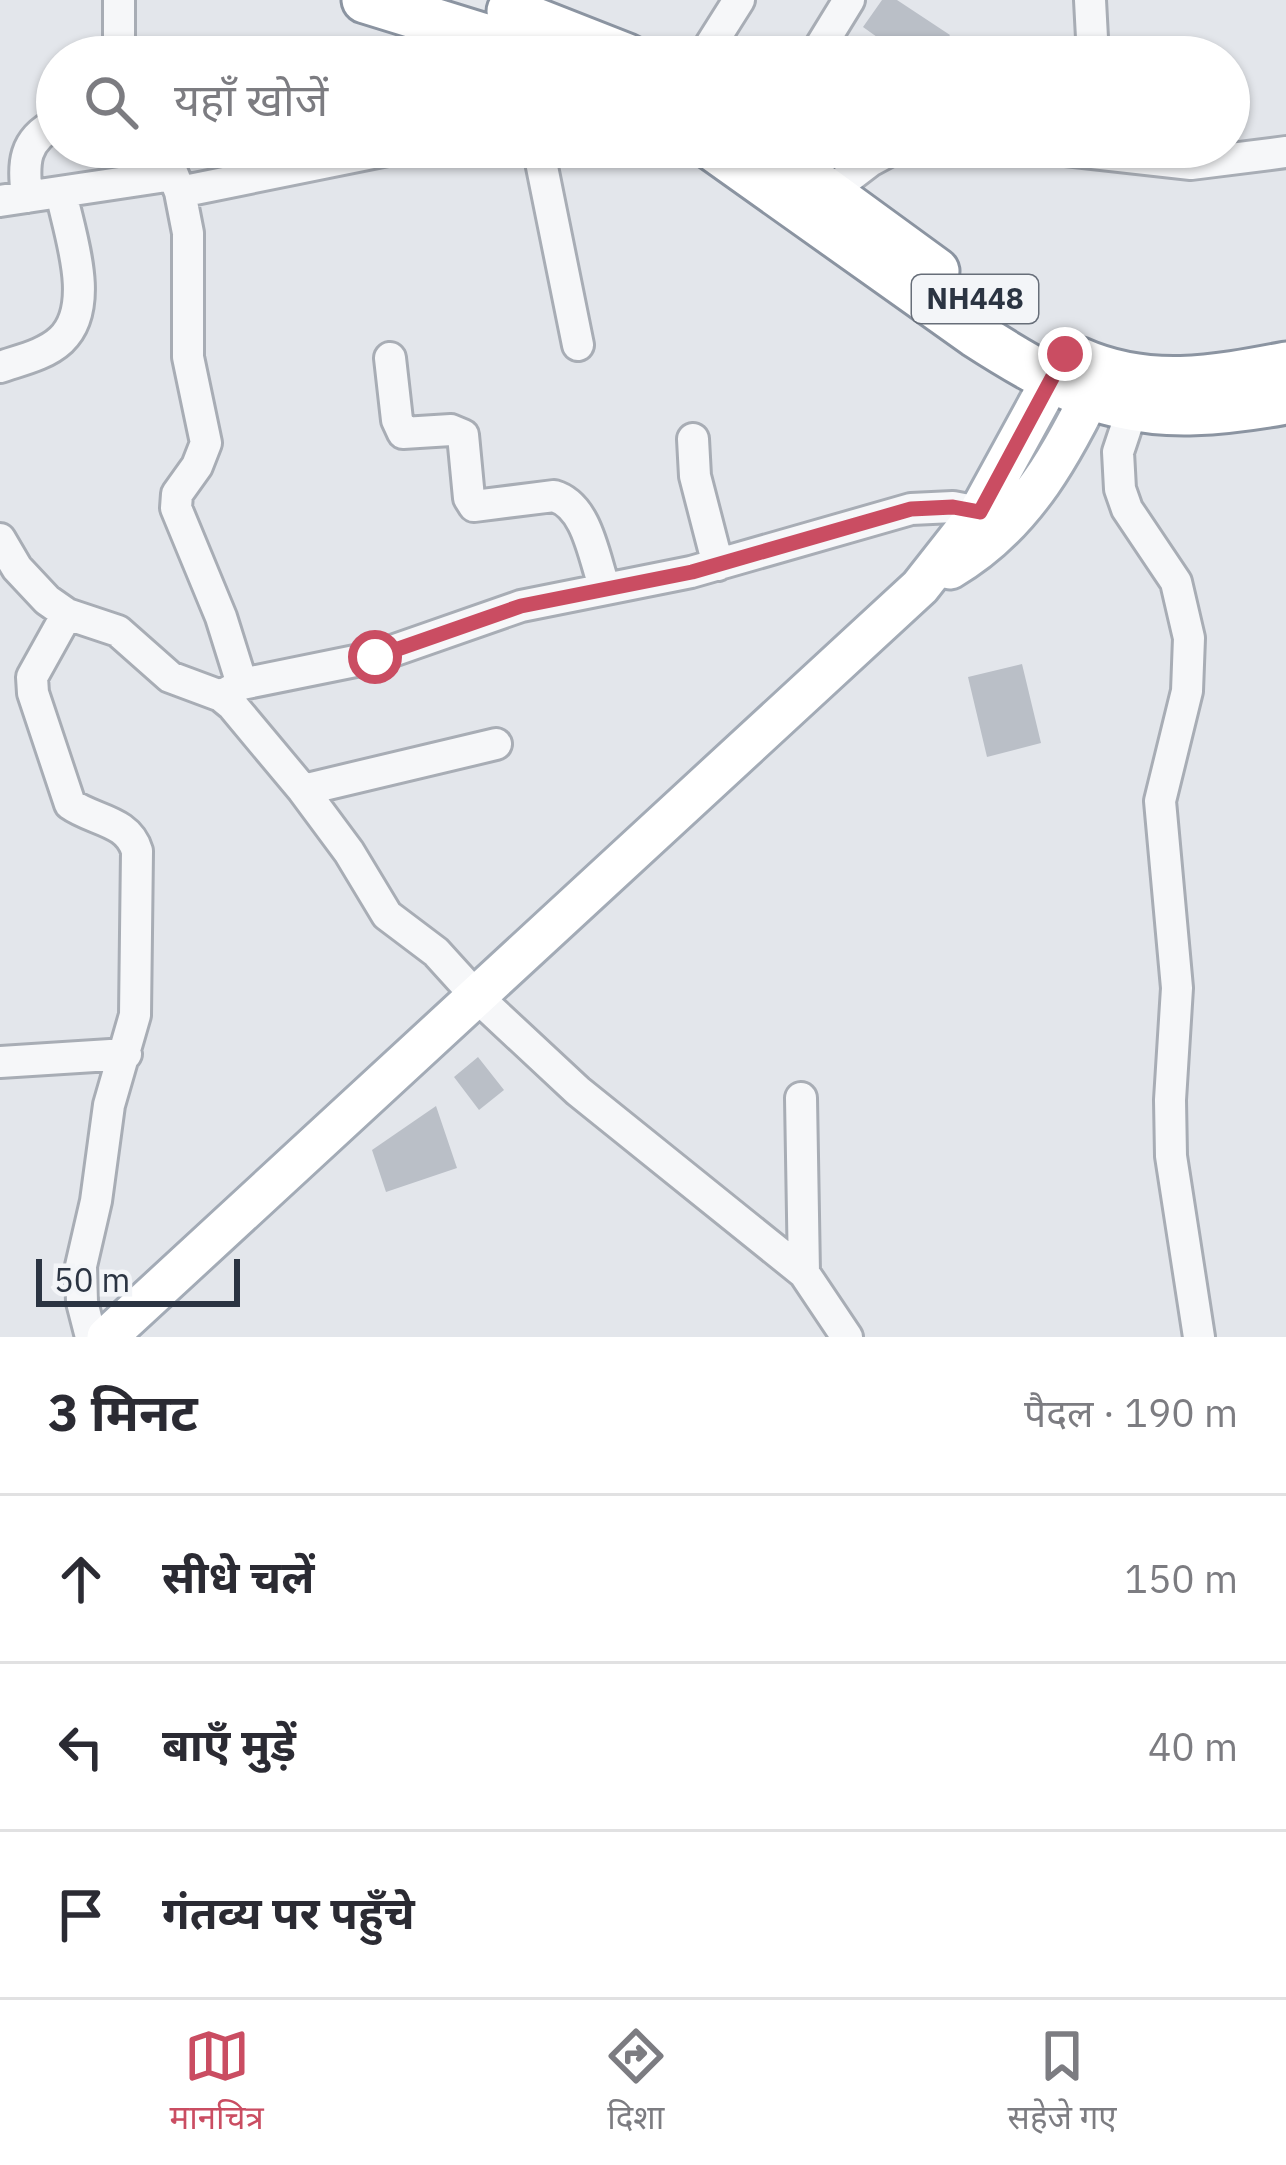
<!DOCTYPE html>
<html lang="hi">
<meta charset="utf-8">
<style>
body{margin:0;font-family:"IBM Plex Sans","Noto Sans Devanagari",sans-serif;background:#f2f2f3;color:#2b2b33}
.scale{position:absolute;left:36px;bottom:30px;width:204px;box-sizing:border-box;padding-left:12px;border:6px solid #2b3442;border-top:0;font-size:33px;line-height:42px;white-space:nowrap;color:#2b3442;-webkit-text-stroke:9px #f3f5f8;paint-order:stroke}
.stop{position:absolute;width:36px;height:36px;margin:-27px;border:9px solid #ca4d62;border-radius:50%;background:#fff}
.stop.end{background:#ca4d62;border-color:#fff;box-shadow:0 3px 12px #0008}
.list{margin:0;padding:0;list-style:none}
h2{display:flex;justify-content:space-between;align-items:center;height:156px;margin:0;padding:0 48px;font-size:51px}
h2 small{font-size:39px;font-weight:400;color:#7c7c81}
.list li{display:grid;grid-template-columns:78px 1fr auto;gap:36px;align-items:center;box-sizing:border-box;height:168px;padding:0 48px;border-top:3px solid #e1e1e2}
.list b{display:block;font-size:45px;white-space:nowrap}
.list em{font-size:39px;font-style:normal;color:#7c7c81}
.icon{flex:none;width:66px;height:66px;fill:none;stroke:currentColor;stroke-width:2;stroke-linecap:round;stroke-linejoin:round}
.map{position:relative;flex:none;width:1286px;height:1337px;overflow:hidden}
.search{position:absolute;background:#fff;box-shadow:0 3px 9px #0004;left:36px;right:36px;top:36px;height:132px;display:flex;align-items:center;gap:30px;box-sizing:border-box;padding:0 42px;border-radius:66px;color:#7c7c81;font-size:45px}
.sheet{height:660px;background:#fff}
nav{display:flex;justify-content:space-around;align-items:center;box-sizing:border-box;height:168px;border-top:3px solid #e1e1e2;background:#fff;font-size:33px;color:#7c7c81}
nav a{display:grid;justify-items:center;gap:6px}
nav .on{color:#ca4d62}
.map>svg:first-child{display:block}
</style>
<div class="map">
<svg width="1286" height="1337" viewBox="0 0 1286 1337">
<rect width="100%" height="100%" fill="#e3e6eb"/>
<path fill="#babfc7" d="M882,0H897L950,35L935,57H905L863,27Z
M1022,664L1041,743L987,757L968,677Z
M478,1057L504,1090L479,1110L454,1077Z
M436,1106L457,1168L386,1192L372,1150Z"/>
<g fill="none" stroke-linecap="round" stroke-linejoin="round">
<defs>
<path id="minor" d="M119,0V39L124,57
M1090,0L1093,57
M703,57L739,0
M814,57L849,0
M162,147L180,192L188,233V357L206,443L197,466L177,494L176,508L221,617L242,684
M538,147L578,345
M1039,147L1191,164L1286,152
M180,192L402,147
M828,193L870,161L896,147
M27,197C23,163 23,140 57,123
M0,201L173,175
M390,358L397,420L403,433L451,430L463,435L469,498L474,506L554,496C588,506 594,559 605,589
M0,367C20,360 45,355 61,340C97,306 69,233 61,192
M1132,410L1118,452L1120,489L1127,509L1176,582L1189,638L1187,691L1160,801L1177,988L1170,1100L1171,1156L1199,1337
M693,439L695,476L718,565
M0,539L17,568L47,600L67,614L118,631L170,677L221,696L232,705L303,790L349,852L387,915L436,952L475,995L578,1091L804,1273L847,1337
M67,614L32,677L33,693L70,804C94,821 128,820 137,851L135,1015L109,1105L96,1201L81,1266L82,1302L91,1337
M221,696L242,684L375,657L521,606L691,572L911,509L953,507L979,512
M303,790L496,744
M0,1062L126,1054
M801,1098L804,1273"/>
<path id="major" d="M950,569C1026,525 1066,448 1102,372
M107,1337L920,587L979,512L1065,355"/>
<path id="highway" d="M365,0L550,57
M510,11L627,57
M712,147L975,334C1093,410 1146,426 1286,401
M766,147L936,271
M1078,360C1147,391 1214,379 1286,365"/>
</defs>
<use href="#minor" stroke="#a8adb5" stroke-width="36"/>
<use href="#major" stroke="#a3abb6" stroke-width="45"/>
<use href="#highway" stroke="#8b94a1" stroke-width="51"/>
<use href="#minor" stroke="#f6f7f9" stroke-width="30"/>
<use href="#major" stroke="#fff" stroke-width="39"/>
<use href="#highway" stroke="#fff" stroke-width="45"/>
</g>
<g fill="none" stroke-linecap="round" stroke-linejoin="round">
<path stroke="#ca4d62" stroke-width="15" d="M375,657L521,606L692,572L911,509L953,507L980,512L1065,354"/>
</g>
<g text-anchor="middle" stroke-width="12" stroke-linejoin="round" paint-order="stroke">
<rect fill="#f3f5f8" stroke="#676e79" stroke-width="3" x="912" y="275" width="126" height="48" rx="9"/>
<g font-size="30" font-weight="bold" fill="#2b3442">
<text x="975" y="309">NH448</text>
</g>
</g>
</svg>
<div class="scale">50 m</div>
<div class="stop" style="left:375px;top:657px"></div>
<div class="stop end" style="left:1065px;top:354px"></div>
<div class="search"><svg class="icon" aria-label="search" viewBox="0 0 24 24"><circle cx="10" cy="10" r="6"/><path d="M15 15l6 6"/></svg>यहाँ खोजें</div>
</div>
<section class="sheet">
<h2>3 मिनट<small>पैदल · 190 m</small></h2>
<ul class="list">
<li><svg class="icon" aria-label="ahead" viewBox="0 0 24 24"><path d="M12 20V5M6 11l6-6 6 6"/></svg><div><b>सीधे चलें</b></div><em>150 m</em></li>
<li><svg class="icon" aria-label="left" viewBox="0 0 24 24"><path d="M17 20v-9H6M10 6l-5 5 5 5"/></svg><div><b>बाएँ मुड़ें</b></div><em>40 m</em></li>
<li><svg class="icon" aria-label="arrive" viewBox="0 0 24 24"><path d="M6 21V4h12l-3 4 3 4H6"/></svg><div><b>गंतव्य पर पहुँचे</b></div></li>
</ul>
</section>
<nav>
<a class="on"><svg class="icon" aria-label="map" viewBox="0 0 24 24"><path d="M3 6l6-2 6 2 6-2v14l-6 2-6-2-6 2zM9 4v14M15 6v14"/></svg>मानचित्र</a>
<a><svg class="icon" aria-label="directions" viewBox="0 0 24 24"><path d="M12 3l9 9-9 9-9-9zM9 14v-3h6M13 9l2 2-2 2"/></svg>दिशा</a>
<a><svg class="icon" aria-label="saved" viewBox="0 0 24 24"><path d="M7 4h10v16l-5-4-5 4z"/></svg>सहेजे गए</a>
</nav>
